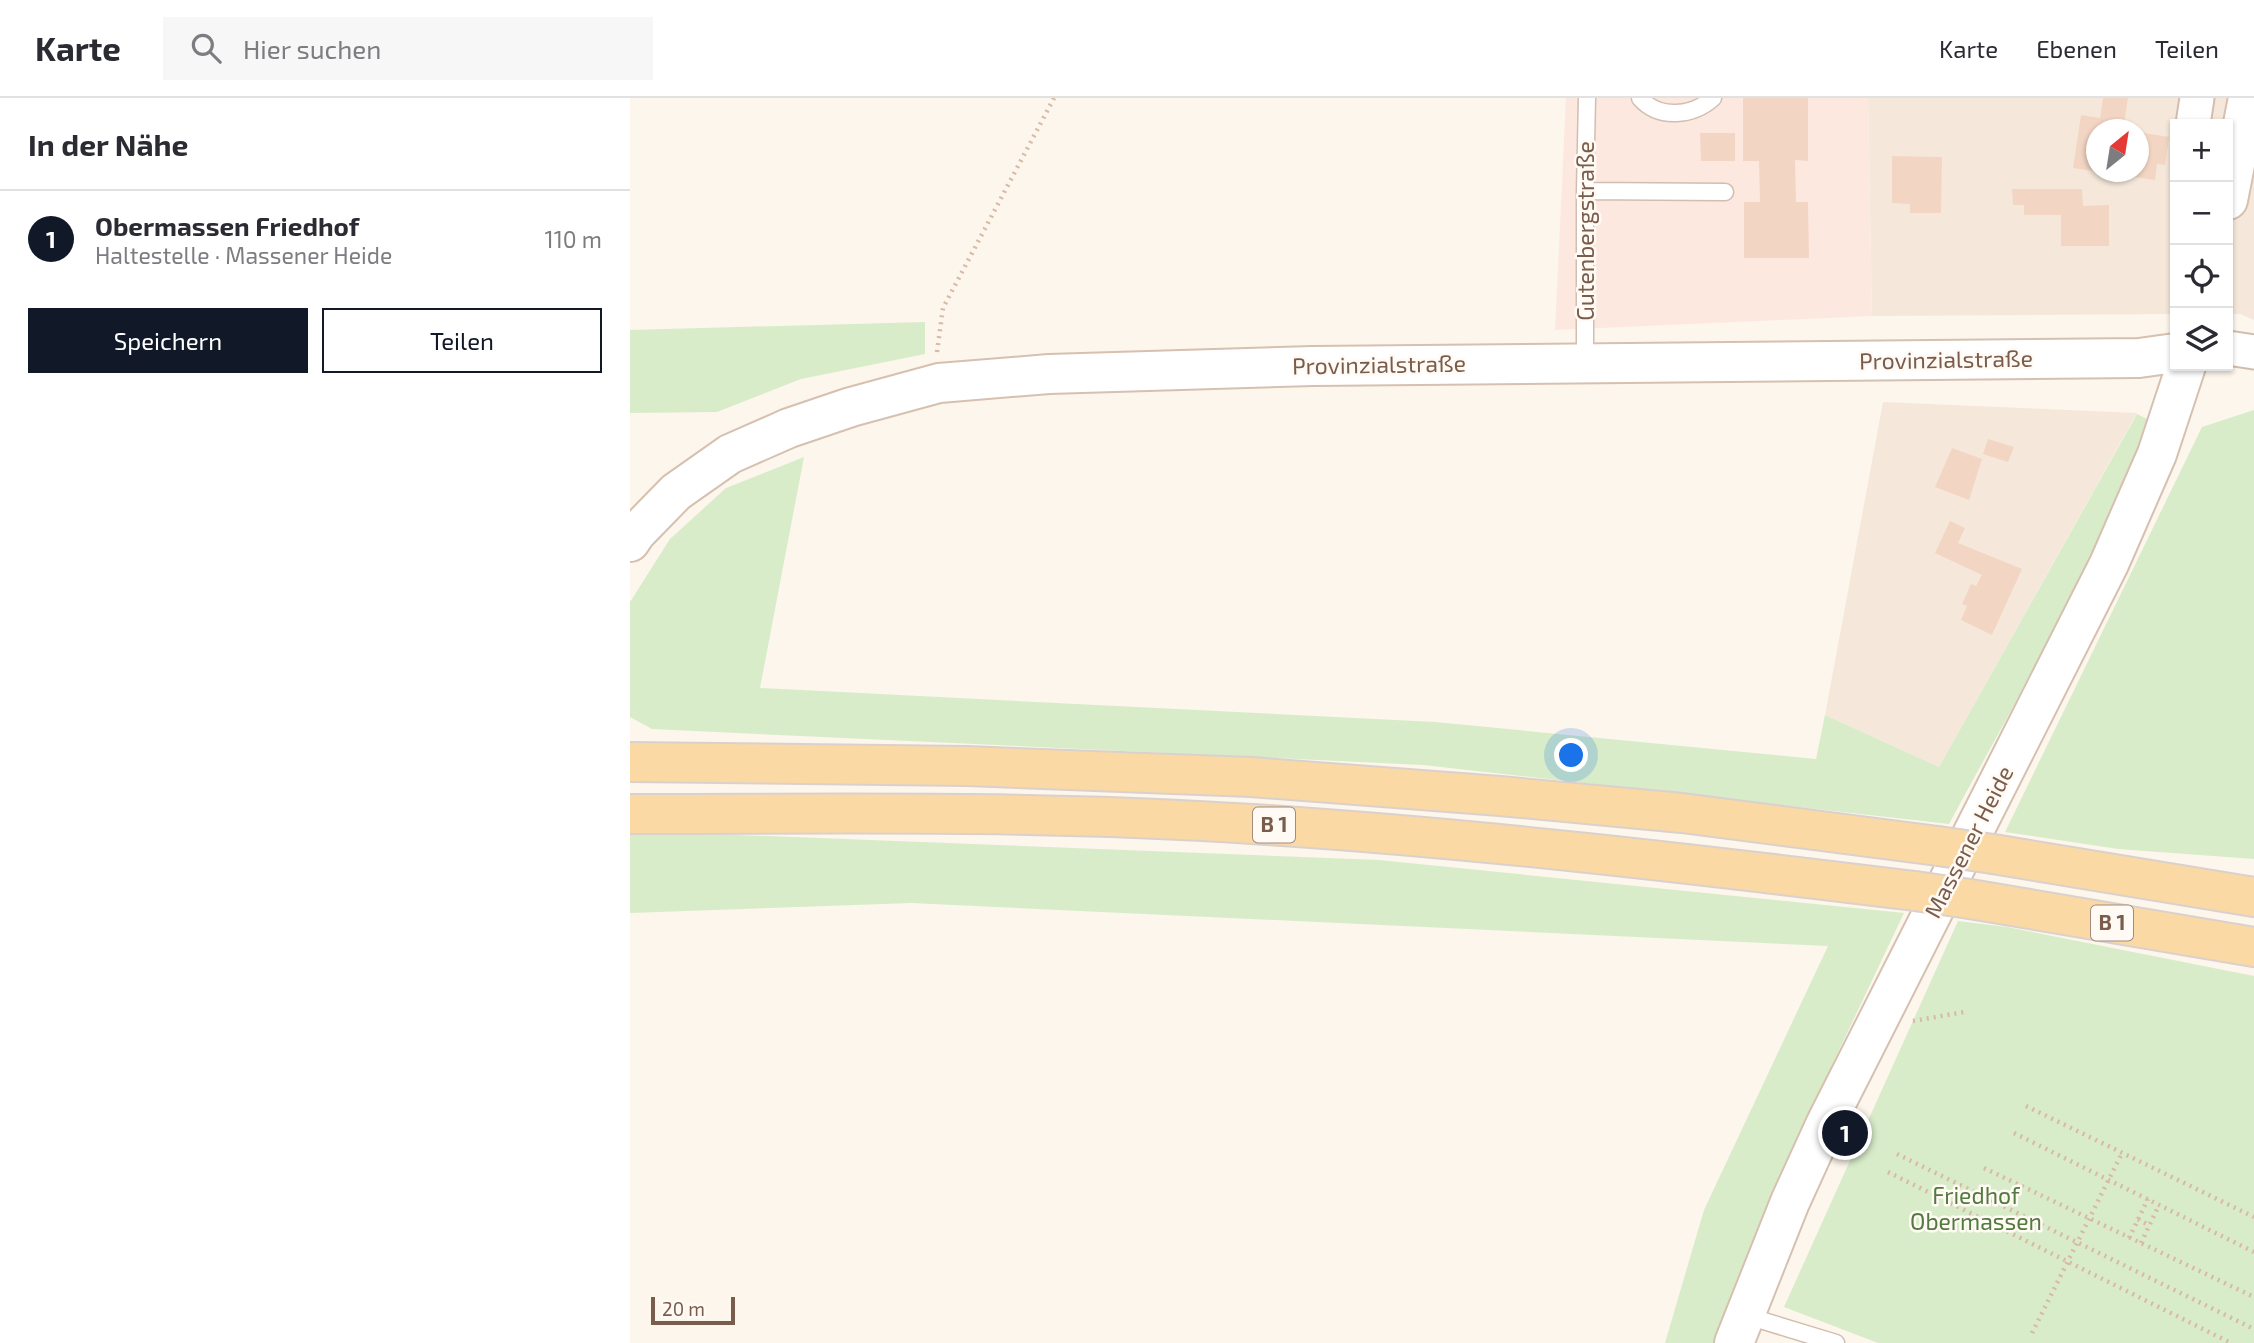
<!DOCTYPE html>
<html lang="de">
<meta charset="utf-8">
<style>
body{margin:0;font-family:"Exo 2",sans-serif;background:#f7f7f7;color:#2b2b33}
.controls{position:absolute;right:21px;top:21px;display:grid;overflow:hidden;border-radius:0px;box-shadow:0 2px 5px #0004}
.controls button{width:63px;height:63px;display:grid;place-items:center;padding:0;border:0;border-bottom:2px solid #e1e1e2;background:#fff;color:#2b2b33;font:35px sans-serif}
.compass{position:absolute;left:1456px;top:21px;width:63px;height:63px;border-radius:50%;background:#fff;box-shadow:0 2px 5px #0004;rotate:30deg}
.scale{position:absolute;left:21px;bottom:18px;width:84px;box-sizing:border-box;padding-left:7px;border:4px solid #7a5c4d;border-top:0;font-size:19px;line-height:24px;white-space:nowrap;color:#7a5c4d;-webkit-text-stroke:5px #fffaf3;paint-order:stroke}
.you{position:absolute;left:942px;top:658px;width:24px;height:24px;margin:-18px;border:5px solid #fff;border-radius:50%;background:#1a73e8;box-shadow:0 0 0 10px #1a73e833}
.badge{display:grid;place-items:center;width:46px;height:46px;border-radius:50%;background:#111827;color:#fff;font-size:23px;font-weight:700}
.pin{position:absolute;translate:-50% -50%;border:4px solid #fff;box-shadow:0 2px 7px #0006}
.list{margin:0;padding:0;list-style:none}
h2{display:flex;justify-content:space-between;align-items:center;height:91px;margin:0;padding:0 28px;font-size:30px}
h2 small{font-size:23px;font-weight:400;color:#7c7c81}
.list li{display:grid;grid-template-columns:46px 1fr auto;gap:21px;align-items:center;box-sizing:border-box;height:98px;padding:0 28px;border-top:2px solid #e1e1e2}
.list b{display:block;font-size:26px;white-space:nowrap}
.list p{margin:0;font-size:23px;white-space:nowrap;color:#7c7c81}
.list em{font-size:23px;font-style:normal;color:#7c7c81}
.actions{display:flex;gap:14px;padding:21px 28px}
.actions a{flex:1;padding:16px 0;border:2px solid #111827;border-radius:0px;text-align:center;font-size:24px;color:#111827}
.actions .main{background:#111827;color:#fff}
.icon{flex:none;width:38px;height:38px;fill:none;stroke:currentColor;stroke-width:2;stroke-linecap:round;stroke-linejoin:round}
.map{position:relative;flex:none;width:1624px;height:1245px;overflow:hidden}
header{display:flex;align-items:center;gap:42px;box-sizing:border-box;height:98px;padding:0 35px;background:#fff;border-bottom:2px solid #e1e1e2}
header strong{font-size:33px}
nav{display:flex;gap:38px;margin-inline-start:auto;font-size:24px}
.search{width:490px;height:63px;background:#f7f7f7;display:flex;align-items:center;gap:18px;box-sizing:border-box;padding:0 24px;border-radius:0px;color:#7c7c81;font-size:26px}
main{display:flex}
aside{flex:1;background:#fff}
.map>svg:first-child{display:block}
</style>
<header>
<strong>Karte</strong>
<div class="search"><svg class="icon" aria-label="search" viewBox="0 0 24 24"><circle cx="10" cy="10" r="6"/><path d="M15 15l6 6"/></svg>Hier suchen</div>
<nav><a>Karte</a><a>Ebenen</a><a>Teilen</a></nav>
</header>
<main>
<aside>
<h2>In der Nähe<small></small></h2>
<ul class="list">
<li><span class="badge">1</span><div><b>Obermassen Friedhof</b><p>Haltestelle · Massener Heide</p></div><em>110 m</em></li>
</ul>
<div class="actions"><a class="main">Speichern</a><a>Teilen</a></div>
</aside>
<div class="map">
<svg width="1624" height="1245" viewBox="0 0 1624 1245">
<rect width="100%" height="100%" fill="#fdf6ec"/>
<path fill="#f5e8da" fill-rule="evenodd" d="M1238,0H1624V222L1610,216H1598V26H1545V216L1242,218ZM1466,32H1508V74H1466Z
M1253,304L1507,315L1309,669L1195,617Z"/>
<path fill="#fde8e0" d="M936,0H1238L1242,218L925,232Z"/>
<path fill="#d8ecc9" d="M295,224V256L171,281L87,314L0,315V232Z
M1624,312V761L1488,751L1375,734L1572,329Z
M1507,316L1519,322C1468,464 1390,594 1319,726L793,667L22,631L0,619V504L40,441L96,390L174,359L130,590L805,624L1186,661L1195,617L1309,669Z
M60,735L749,762L1274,815L1164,1047L1087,1245H1035L1074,1112L1198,848L281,805L0,815V737Z
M1328,823L1377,829L1624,878V1245H1248L1154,1209Z"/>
<path fill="#f3d5c3" d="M1113,0H1178V63L1165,62L1166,104H1178L1179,160H1114V104H1130L1129,63H1113Z
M1473,0H1498L1493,32H1466L1464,73L1443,70L1451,17L1470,20Z
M1508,34L1539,39L1535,67L1527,66L1525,82L1492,77V74H1508Z
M1070,35H1105V63H1071Z
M1262,58L1312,59L1311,115H1280V106L1262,105Z
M1382,91H1452L1453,108L1479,107V148H1431V117H1394V107H1383Z
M1358,341L1384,349L1378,364L1353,356Z
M1322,350L1352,361L1339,402L1305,389Z
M1320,423L1335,430L1328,445L1392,471L1362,537L1331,522L1337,508L1332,506L1341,486L1346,488L1352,477L1305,455Z"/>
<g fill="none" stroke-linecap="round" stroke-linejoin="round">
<defs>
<path id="lane" d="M1010,0C1029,22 1063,18 1083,0
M955,93L1095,94
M955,265V93L957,0
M1114,1217L1206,1245"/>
<path id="street" d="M1563,26L1567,0
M1598,250L1624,254"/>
<path id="secondary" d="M1598,102L1618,0
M0,444L6,435L46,394L100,356L159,330L221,309L309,285L419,276L683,268L1509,260L1545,255
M1104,1245L1160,1104L1196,1025L1479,466L1527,356L1556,268"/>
<path id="primary" d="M0,664L337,668L621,679L870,698L1052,715L1308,748
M0,716C207,716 415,712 622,726C844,740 1064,766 1285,793
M1363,756L1624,799
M1340,801L1624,849"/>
</defs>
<use href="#lane" stroke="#d1beb0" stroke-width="19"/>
<use href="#street" stroke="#d1beb0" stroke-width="37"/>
<use href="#secondary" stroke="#d6c0b0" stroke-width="42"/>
<use href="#primary" stroke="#dad1cd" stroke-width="42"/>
<path stroke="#d9b8a5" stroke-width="4.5" stroke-dasharray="2 5" stroke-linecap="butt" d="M307,254L313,210L424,0
M1283,923L1334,914
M1396,1008L1624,1119
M1384,1035L1624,1154
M1267,1056L1624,1231
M1354,1070L1624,1199
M1258,1074L1601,1245
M1508,1121L1520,1128
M1499,1140L1518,1101
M1511,1145L1529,1107
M1402,1235L1492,1055"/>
<use href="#lane" stroke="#fff" stroke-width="16"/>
<use href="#street" stroke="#fff" stroke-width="33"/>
<use href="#secondary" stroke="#fff" stroke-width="38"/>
<use href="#primary" stroke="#fbd9a5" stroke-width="38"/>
<defs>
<path id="primary-bridge" d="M1308,748L1363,756
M1285,793L1340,801"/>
</defs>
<use href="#primary-bridge" stroke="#dad1cd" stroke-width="42" stroke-linecap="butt"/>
<use href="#primary-bridge" stroke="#fbd9a5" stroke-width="38"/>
</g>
<g text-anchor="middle" stroke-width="5" stroke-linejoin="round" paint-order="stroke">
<g fill="#fffaf3" stroke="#a28b7f" stroke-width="2">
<rect x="623" y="709.5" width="42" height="35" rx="5"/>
<rect x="1461" y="807.5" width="42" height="35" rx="5"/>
</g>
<g font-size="21" font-weight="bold" fill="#7a5c4d">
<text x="644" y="734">B 1</text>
<text x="1482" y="832">B 1</text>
</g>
<g font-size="23" fill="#7a5c4d" stroke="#fffaf3">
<text transform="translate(956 133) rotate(-90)" y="8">Gutenbergstraße</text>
<text transform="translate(1316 262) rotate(-1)" y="8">Provinzialstraße</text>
<text transform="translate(749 267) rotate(-1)" y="8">Provinzialstraße</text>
<text transform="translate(1339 744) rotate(-63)" y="8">Massener Heide</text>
</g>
<g font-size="23" fill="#537a41" stroke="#fffaf3">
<text x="1346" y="1106">Friedhof<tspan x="1346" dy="26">Obermassen</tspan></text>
</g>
</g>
</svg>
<div class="controls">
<button>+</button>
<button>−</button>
<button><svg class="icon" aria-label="locate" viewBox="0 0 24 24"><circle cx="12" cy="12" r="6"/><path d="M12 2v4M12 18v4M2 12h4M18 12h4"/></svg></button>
<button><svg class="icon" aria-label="layers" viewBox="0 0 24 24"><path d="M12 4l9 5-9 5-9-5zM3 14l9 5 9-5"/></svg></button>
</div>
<svg class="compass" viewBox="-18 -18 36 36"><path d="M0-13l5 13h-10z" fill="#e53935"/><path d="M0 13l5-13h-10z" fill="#7c7c81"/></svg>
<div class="scale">20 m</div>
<div class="you"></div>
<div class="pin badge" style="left:1215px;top:1035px">1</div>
</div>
</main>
